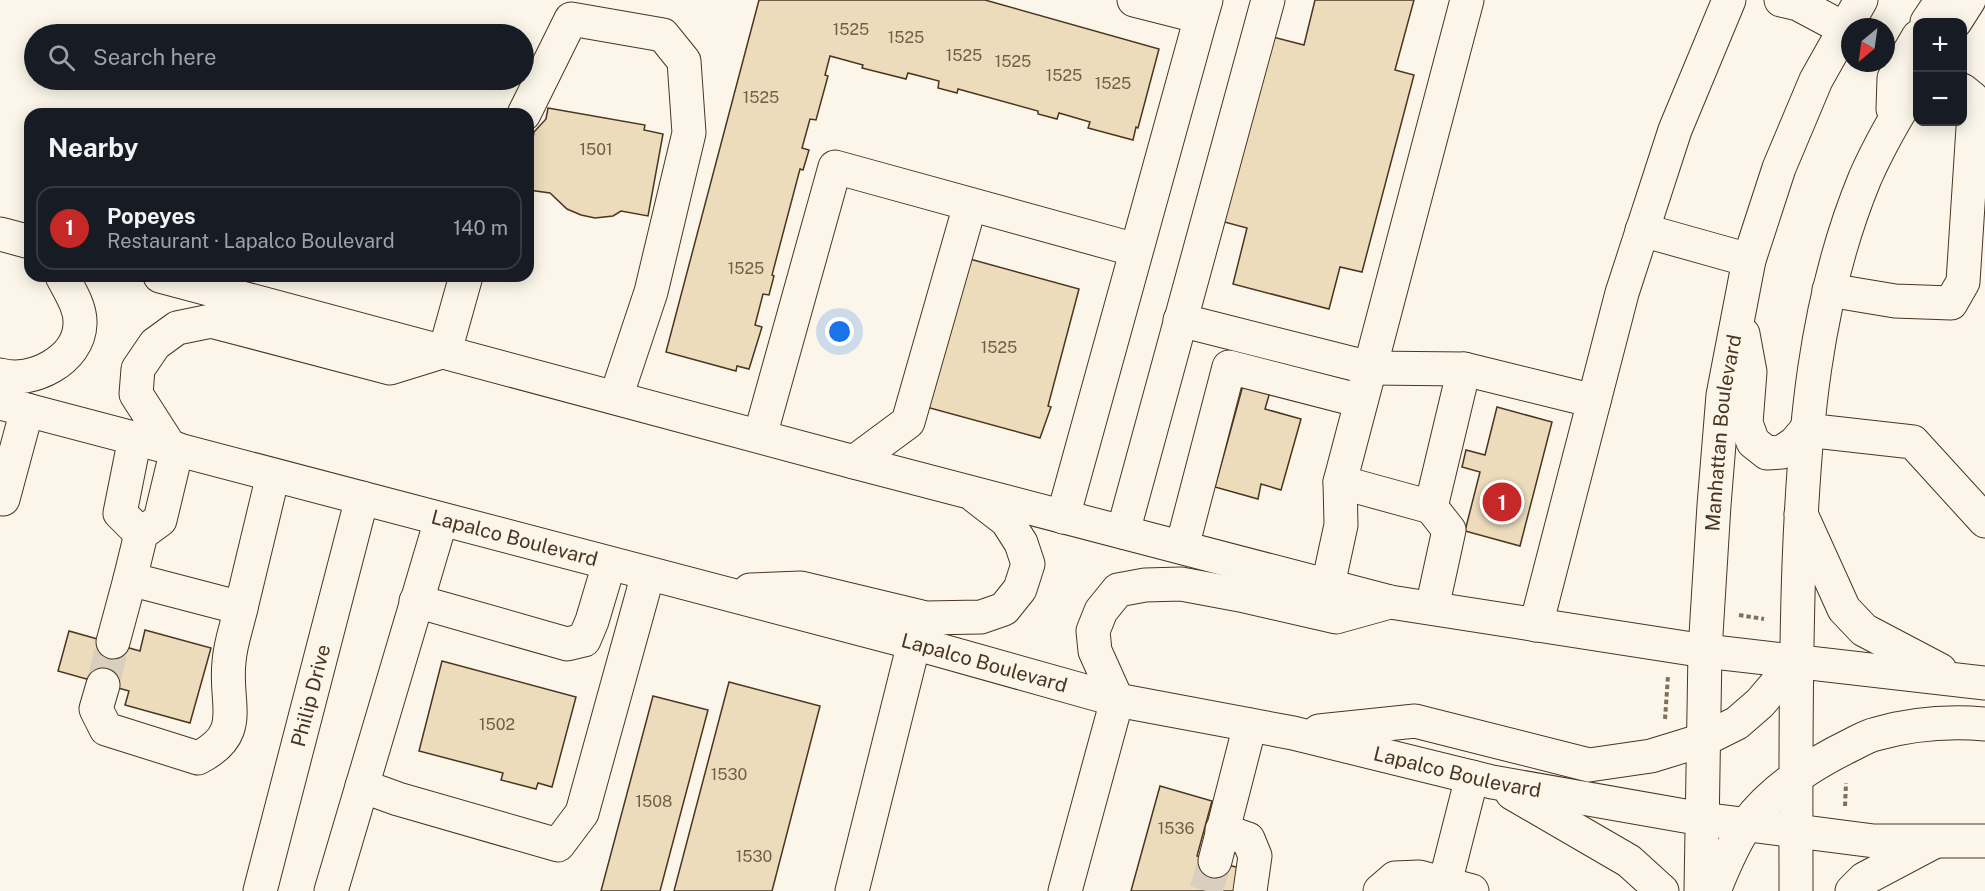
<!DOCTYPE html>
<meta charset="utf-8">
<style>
body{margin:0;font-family:"Public Sans",sans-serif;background:#242831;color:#f1f3f6}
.controls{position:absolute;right:18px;top:18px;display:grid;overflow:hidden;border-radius:12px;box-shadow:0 3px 15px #0003}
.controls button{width:54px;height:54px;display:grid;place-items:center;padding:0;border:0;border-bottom:2px solid #363941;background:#171b24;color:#f1f3f6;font:30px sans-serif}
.compass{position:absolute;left:1841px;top:18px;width:54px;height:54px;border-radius:50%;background:#171b24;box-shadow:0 3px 15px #0003;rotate:209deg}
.you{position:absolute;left:840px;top:332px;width:21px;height:21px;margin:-15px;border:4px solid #fff;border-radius:50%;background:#1a73e8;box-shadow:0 0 0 9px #1a73e833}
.badge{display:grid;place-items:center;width:39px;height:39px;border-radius:50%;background:#c62828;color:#fff;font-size:20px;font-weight:700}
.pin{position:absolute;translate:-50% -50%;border:3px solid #fff;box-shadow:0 2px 6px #0006}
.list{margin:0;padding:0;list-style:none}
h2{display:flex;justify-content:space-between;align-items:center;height:78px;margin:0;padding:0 24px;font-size:26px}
h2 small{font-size:20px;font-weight:400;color:#9ea1a6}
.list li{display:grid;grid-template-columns:39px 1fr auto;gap:18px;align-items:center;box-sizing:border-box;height:84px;margin:0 12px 12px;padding:0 12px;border:2px solid #363941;border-radius:18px}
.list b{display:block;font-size:22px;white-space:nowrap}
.list p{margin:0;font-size:20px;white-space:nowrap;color:#9ea1a6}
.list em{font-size:20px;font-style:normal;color:#9ea1a6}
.icon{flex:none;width:33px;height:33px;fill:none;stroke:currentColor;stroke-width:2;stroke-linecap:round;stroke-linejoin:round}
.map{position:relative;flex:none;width:1985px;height:891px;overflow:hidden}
.search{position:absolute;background:#171b24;box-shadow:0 3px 15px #0003;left:24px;top:24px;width:510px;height:66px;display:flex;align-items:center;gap:15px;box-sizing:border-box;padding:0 21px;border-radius:33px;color:#9ea1a6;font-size:22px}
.panel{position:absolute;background:#171b24;box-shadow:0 3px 15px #0003;left:24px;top:108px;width:510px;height:174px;border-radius:18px}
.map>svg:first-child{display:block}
</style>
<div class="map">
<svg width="1985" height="891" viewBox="0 0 1985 891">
<rect width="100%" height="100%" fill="#fbf6e9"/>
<path fill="#ecdcbc" stroke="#4a3520" stroke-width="1.5" d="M759,0H985L1159,49L1138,128L1136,127L1133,140L1088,128L1090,122L1059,113L1057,119L1038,114V111L958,89L957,93L938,88L939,81L908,73L906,79L862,68L863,65L830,56L825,75L828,76L816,120L810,119L802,148L809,150L803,170L800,169L772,275L774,276L769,295L763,294L755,325L762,327L749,369L737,366L736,371L666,352Z
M1315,0H1414L1395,70L1414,75L1362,272L1340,267L1329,309L1233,284L1247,228L1217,220L1265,35L1304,45Z
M548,108L645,125L644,130L663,134L648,216L621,211L613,216L595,218L581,215L567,209L550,193L529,190L532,171L528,170V165L534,132L546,119Z
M959,256L1079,289L1048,406L1051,407L1040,438L919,405Z
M1245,378L1272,385L1265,409L1301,419L1281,490L1261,484L1258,499L1215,487Z
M1497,407L1552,422L1520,546L1465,531L1480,472L1462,467L1466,450L1485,455Z
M145,630L211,648L190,723L125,705L129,691L58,671L69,631L140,651Z
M442,661L576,697L552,787L538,783L536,789L501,780L503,773L419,751Z
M729,682L820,706L772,891H674Z
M653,696L708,710L660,891H601Z
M1160,786L1212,801L1197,856L1250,871L1244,891H1131Z"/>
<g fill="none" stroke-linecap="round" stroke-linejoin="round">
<path stroke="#d8cfc1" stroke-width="33" stroke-dasharray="33 16" stroke-linecap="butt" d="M103,685L113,642
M1206,891L1215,861"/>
<defs>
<g id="minor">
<path d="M1134,0L1201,17L1206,0"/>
<path d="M1781,0L1798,4L1845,29"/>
<path d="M1927,22L1942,0"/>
<path d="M1955,22L1969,0"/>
<path d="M1893,109L1894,78L1918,37"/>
<path d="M524,114L571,19L663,35L684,61L689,133L651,292L616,397"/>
<path d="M1642,230L1749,260"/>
<path d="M1829,290L1895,301L1951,303L1963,282L1974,112L1972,98L1962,90"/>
<path d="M1180,320L1370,368L1464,369L1594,401"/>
<path d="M1743,334L1750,372L1746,423L1753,442L1767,453L1782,452L1795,443L1806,430L1913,442L1985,521"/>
<path d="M445,351L466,276"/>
<path d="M1464,369L1431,507L1340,482L1467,0"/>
<path d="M760,436L835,167L1136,250"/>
<path d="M135,438L120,513L141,534"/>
<path d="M177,449L160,520L141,534L130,579L241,608L273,475"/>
<path d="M854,462L908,422L970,205"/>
<path d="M0,498L3,499L27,410"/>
<path d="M1431,507L1449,530L1432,608"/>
<path d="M1063,517L1201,17"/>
<path d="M1123,532L1268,0"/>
<path d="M1182,547L1229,367L1361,401"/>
<path d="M1328,585L1341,525L1340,482"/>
<path d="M416,601L567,644L584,640L592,621L609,564"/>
<path d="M1536,625L1622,293L1675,130L1729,0"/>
<path d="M113,642L130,579"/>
<path d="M103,685L96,709L106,729L198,758C247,733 224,705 229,662C230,644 237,626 241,608"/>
<path d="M362,786L398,799L558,845L582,813L648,574"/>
<path d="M1222,830L1248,839L1255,856L1250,891"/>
<path d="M1215,861L1250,725"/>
<path d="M1445,883L1472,777"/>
<path id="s1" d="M260,891L362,498"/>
<path d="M331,891L441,520"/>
<path d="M852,891L914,643"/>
<path d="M1065,891L1117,700"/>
<path d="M1380,891L1395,878L1419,877L1472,891"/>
<path id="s2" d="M1701,891L1705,651L1714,505L1723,395L1749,260L1779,168L1816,80L1861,0"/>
<path d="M1796,891C1796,782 1795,673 1799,564C1804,433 1814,301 1865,178C1880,144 1898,113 1918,82"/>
</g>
<g id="major">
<path d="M0,234L30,242"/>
<path d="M160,276L854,462L1390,602L1705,651L1985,683"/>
<path d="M0,375C32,384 79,360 80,324C81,307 69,290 62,276"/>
<path id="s3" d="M0,403L914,643L1117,700L1293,733L1492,782L1702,819L1874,841H1985"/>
<path d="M170,447L136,394L138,369L155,344L177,328L211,321L390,368L445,351"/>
<path d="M1801,514L1844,609L1864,630L1940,670"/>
<path d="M750,590L801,588L926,618L981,617L1004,609L1020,589L1028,564L1021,543L1007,521L976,497"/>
<path d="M1117,700L1095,651L1093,631L1101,611L1118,590L1145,585L1181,584L1240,595L1336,617L1390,602"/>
<path d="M1319,731L1415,721L1589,765L1651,756L1703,740L1737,723L1760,703L1795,662"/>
<path d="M1512,793L1629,861L1662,891"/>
<path d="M1714,891C1723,868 1732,846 1746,825C1772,789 1812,764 1851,745C1859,741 1867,736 1876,734C1911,724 1949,721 1985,724"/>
<path d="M1852,891L1864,879L1932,843"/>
</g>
</defs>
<use href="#minor" stroke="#4a3520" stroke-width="35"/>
<use href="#major" stroke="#4a3520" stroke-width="35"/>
<path stroke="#7f6f5c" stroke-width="4" stroke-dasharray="4.5 3" stroke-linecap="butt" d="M1739,615L1764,619
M1665,719L1668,676
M1845,806L1846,783"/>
<use href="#minor" stroke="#fbf6e9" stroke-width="33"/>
<use href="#major" stroke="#fbf6e9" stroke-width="33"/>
</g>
<g text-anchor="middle" stroke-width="4.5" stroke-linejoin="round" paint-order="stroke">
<g font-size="16" fill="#725f47">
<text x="851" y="35">1525</text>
<text x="906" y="43">1525</text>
<text x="964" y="61">1525</text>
<text x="1013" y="67">1525</text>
<text x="1064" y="81">1525</text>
<text x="1113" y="89">1525</text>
<text x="761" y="103">1525</text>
<text x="596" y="155">1501</text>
<text x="746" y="274">1525</text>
<text x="999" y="353">1525</text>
<text x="497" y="730">1502</text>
<text x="729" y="780">1530</text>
<text x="654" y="807">1508</text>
<text x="1176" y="834">1536</text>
<text x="754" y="862">1530</text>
</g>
<g font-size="20" fill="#4a3520" stroke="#fbf6e9">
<text dy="7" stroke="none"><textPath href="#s2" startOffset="459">Manhattan Boulevard</textPath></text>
<text dy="7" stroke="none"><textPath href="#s3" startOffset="532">Lapalco Boulevard</textPath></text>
<text dy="7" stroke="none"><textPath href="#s3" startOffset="1018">Lapalco Boulevard</textPath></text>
<text dy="7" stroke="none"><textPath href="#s1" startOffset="202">Philip Drive</textPath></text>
<text dy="7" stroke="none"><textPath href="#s3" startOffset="1504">Lapalco Boulevard</textPath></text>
</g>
</g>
</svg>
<div class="controls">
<button>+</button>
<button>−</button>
</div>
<svg class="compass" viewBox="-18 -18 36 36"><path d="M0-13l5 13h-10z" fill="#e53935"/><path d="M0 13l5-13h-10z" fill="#9ea1a6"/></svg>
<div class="you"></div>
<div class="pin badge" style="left:1502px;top:502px">1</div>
<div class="search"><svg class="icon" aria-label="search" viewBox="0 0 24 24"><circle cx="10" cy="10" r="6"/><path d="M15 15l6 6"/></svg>Search here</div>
<section class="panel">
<h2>Nearby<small></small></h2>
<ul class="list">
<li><span class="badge">1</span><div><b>Popeyes</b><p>Restaurant · Lapalco Boulevard</p></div><em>140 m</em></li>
</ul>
</section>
</div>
